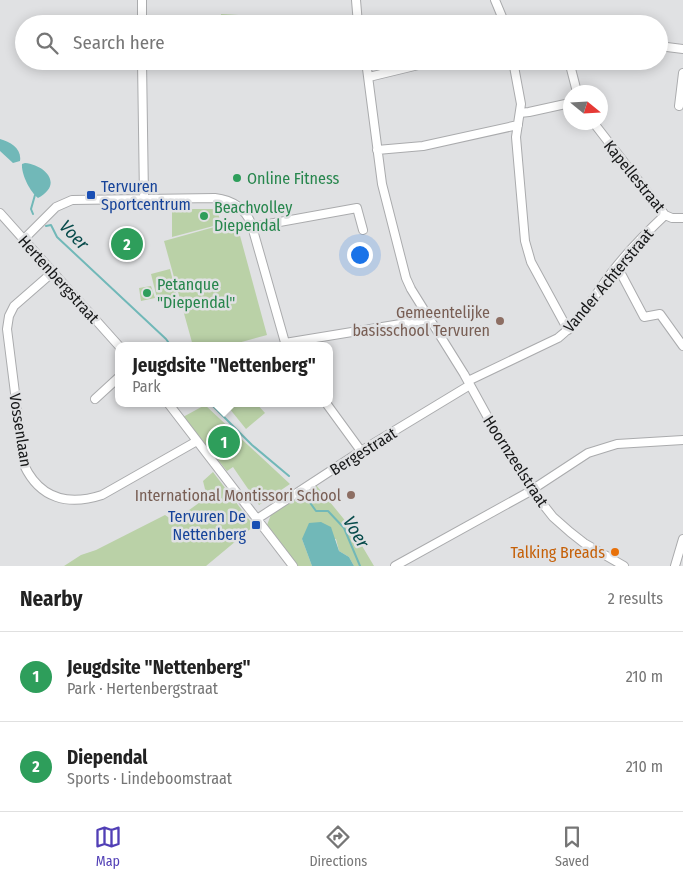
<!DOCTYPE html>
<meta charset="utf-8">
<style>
body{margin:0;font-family:"Fira Sans Condensed",sans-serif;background:#f2f2f2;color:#222}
.compass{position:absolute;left:563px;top:85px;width:45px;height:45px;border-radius:50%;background:#fff;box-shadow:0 2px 12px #0003;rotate:108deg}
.you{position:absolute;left:359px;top:254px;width:18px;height:18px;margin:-12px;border:4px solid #fff;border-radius:50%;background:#1a73e8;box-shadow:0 0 0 8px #1a73e833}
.badge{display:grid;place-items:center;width:32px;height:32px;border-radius:50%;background:#513fb6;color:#fff;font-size:16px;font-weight:700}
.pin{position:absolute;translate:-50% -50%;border:2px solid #fff;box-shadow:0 1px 5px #0006}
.popup{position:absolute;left:115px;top:342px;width:218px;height:65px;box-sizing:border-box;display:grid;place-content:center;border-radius:10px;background:#fff;filter:drop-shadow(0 1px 4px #0005);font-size:16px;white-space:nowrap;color:#767676}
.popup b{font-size:19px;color:#222}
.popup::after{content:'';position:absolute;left:50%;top:100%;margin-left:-10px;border:10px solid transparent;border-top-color:#fff}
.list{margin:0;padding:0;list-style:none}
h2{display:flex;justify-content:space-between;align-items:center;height:65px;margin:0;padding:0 20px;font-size:21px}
h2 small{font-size:16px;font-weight:400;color:#767676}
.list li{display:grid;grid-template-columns:32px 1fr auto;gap:15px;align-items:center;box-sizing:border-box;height:90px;padding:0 20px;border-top:1px solid #e0e0e0}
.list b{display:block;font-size:19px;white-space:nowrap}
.list p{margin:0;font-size:16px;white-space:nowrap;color:#767676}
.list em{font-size:16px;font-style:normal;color:#767676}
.icon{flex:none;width:28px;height:28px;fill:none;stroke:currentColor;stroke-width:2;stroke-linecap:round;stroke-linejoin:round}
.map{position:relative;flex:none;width:683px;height:566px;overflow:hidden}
.search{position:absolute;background:#fff;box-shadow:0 2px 12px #0003;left:15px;right:15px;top:15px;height:55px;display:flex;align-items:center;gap:12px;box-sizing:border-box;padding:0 18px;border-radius:28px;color:#767676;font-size:19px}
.sheet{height:245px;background:#fff}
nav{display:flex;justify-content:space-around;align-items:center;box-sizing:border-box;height:70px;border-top:1px solid #e0e0e0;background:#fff;font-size:14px;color:#767676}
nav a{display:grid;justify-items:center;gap:2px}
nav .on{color:#513fb6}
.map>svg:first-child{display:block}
</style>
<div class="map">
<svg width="683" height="566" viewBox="0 0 683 566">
<rect width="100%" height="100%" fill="#e0e1e3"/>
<path fill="#bad1a7" d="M221,14L271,17L272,24H222Z
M172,209H217L221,224L172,237Z
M236,221L267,335L227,346H193L164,241Z
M170,269L177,297L158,302L151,274Z
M151,286L155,298L141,301L139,288Z
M225,403H256L265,413L246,429Z
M205,405L290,484L259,505L233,467L227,471L183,417Z
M213,472L254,526L206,566H64L81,555L96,550L165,515L174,521L207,497L203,481Z
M316,485L352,529L374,566H354L349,557L339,551L336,539H302L312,566H298L267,525L272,512Z"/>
<path fill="#71b8b8" d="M0,139C11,142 22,149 20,161L13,163L0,151Z
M25,163C45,165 64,184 38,198C30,192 21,174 22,164Z
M321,522L331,527L339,551L349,557L354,566H312L302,539L309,523Z"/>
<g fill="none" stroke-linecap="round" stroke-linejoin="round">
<path stroke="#71b8b8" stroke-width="2" d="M33,214L31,209L35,195
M46,226L51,225L57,237L166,339L171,346
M210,403L252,445L289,476
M306,497L316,511H328L344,528L360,566"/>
<defs>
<path id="street" d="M142,0V24
M356,0L358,24
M495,0L505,24
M659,46L683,49
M142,61L144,198
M366,61L382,184L406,278L411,289L464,374L497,434L538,498L553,517L570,532L584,543L624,566
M513,61L521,104L516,137L525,241L531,262L568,330
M569,61L577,92
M369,77L435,61
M679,106L683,73
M520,113L529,112L570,103
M593,122L665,215L672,218H683
M377,150L423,146L518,125
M0,213L119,346
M252,227L357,208L363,230
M24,239L56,207L72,200L215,198C231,200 244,207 251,223L286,346
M617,266L644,317L660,314L683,346
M53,272L14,306L9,316L7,329L24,465C40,499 68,506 102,495L197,441
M285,343L431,319
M468,381L558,338C581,320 595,295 612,272C628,251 646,233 665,215
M95,399L119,377
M168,403L293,566
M326,403L361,451
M257,519L361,451L470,385
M395,566L527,493L588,453L617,444L683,440
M675,566L683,539"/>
</defs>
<use href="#street" stroke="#aaabad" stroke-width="10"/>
<use href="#street" stroke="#fff" stroke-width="8"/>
</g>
<g fill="#2e9e5b" stroke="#e0e1e3" stroke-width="2">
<circle cx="237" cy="178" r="5"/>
<circle cx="204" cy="216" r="5"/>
<circle cx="147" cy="293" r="5"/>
</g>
<g fill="#1a4fb4" stroke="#e0e1e3" stroke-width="2">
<rect x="86" y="190" width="10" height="10" rx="2.5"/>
<rect x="251" y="520" width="10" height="10" rx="2.5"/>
</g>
<g fill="#8d6e63" stroke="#e0e1e3" stroke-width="2">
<circle cx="500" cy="321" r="5"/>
<circle cx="351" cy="495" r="5"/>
</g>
<circle fill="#e8710a" stroke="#e0e1e3" stroke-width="2" cx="615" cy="552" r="5"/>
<g text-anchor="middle" stroke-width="5" stroke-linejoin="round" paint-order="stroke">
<g font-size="16" fill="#171819" stroke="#e0e1e3">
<text transform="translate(635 176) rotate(51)" y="6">Kapellestraat</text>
<text transform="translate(59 279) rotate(48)" y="6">Hertenbergstraat</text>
<text transform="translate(608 280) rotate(-50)" y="6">Vander Achterstraat</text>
<text transform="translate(21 430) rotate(81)" y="6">Vossenlaan</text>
<text transform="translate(363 451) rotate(-32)" y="6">Bergestraat</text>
<text transform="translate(516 461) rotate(57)" y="6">Hoornzeelstraat</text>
</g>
<g font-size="16" fill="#27864d" stroke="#e0e1e3" text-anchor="start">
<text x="247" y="184">Online Fitness</text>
<text x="214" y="213">Beachvolley<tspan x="214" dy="18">Diependal</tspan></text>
<text x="157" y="290">Petanque<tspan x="157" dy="18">"Diependal"</tspan></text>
</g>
<g font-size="16" fill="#164399" stroke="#e0e1e3" text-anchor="start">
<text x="101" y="192">Tervuren<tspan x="101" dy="18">Sportcentrum</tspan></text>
<text x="246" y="522" text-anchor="end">Tervuren De<tspan x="246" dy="18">Nettenberg</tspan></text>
</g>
<g font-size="16" fill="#785e54" stroke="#e0e1e3" text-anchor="end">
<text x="490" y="318">Gemeentelijke<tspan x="490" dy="18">basisschool Tervuren</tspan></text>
<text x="341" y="501">International Montissori School</text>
</g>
<g font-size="16" fill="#c56008" stroke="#e0e1e3" text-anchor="end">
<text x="605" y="558">Talking Breads</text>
</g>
<g font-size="18" font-style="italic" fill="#064a4a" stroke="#e0e1e3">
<text transform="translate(74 235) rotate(46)" y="6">Voer</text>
<text transform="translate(356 532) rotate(60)" y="6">Voer</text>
</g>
</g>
</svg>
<svg class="compass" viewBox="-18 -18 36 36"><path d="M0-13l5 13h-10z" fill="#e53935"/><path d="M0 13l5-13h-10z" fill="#767676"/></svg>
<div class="you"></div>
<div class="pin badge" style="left:224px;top:442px;background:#2e9e5b">1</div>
<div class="popup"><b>Jeugdsite &quot;Nettenberg&quot;</b>Park</div>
<div class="pin badge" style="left:127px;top:244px;background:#2e9e5b">2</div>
<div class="search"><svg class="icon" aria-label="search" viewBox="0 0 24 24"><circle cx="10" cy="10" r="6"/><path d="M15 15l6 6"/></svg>Search here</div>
</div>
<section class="sheet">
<h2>Nearby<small>2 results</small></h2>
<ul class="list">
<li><span class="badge" style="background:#2e9e5b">1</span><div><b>Jeugdsite &quot;Nettenberg&quot;</b><p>Park · Hertenbergstraat</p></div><em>210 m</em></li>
<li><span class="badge" style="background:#2e9e5b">2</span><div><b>Diependal</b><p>Sports · Lindeboomstraat</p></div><em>210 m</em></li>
</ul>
</section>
<nav>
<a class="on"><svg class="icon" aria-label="map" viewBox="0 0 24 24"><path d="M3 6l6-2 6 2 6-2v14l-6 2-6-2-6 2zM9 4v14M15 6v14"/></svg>Map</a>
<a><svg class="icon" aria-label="directions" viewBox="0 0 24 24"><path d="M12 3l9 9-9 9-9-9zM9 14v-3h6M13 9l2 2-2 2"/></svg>Directions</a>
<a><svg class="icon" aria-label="saved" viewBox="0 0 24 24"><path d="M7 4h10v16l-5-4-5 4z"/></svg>Saved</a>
</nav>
